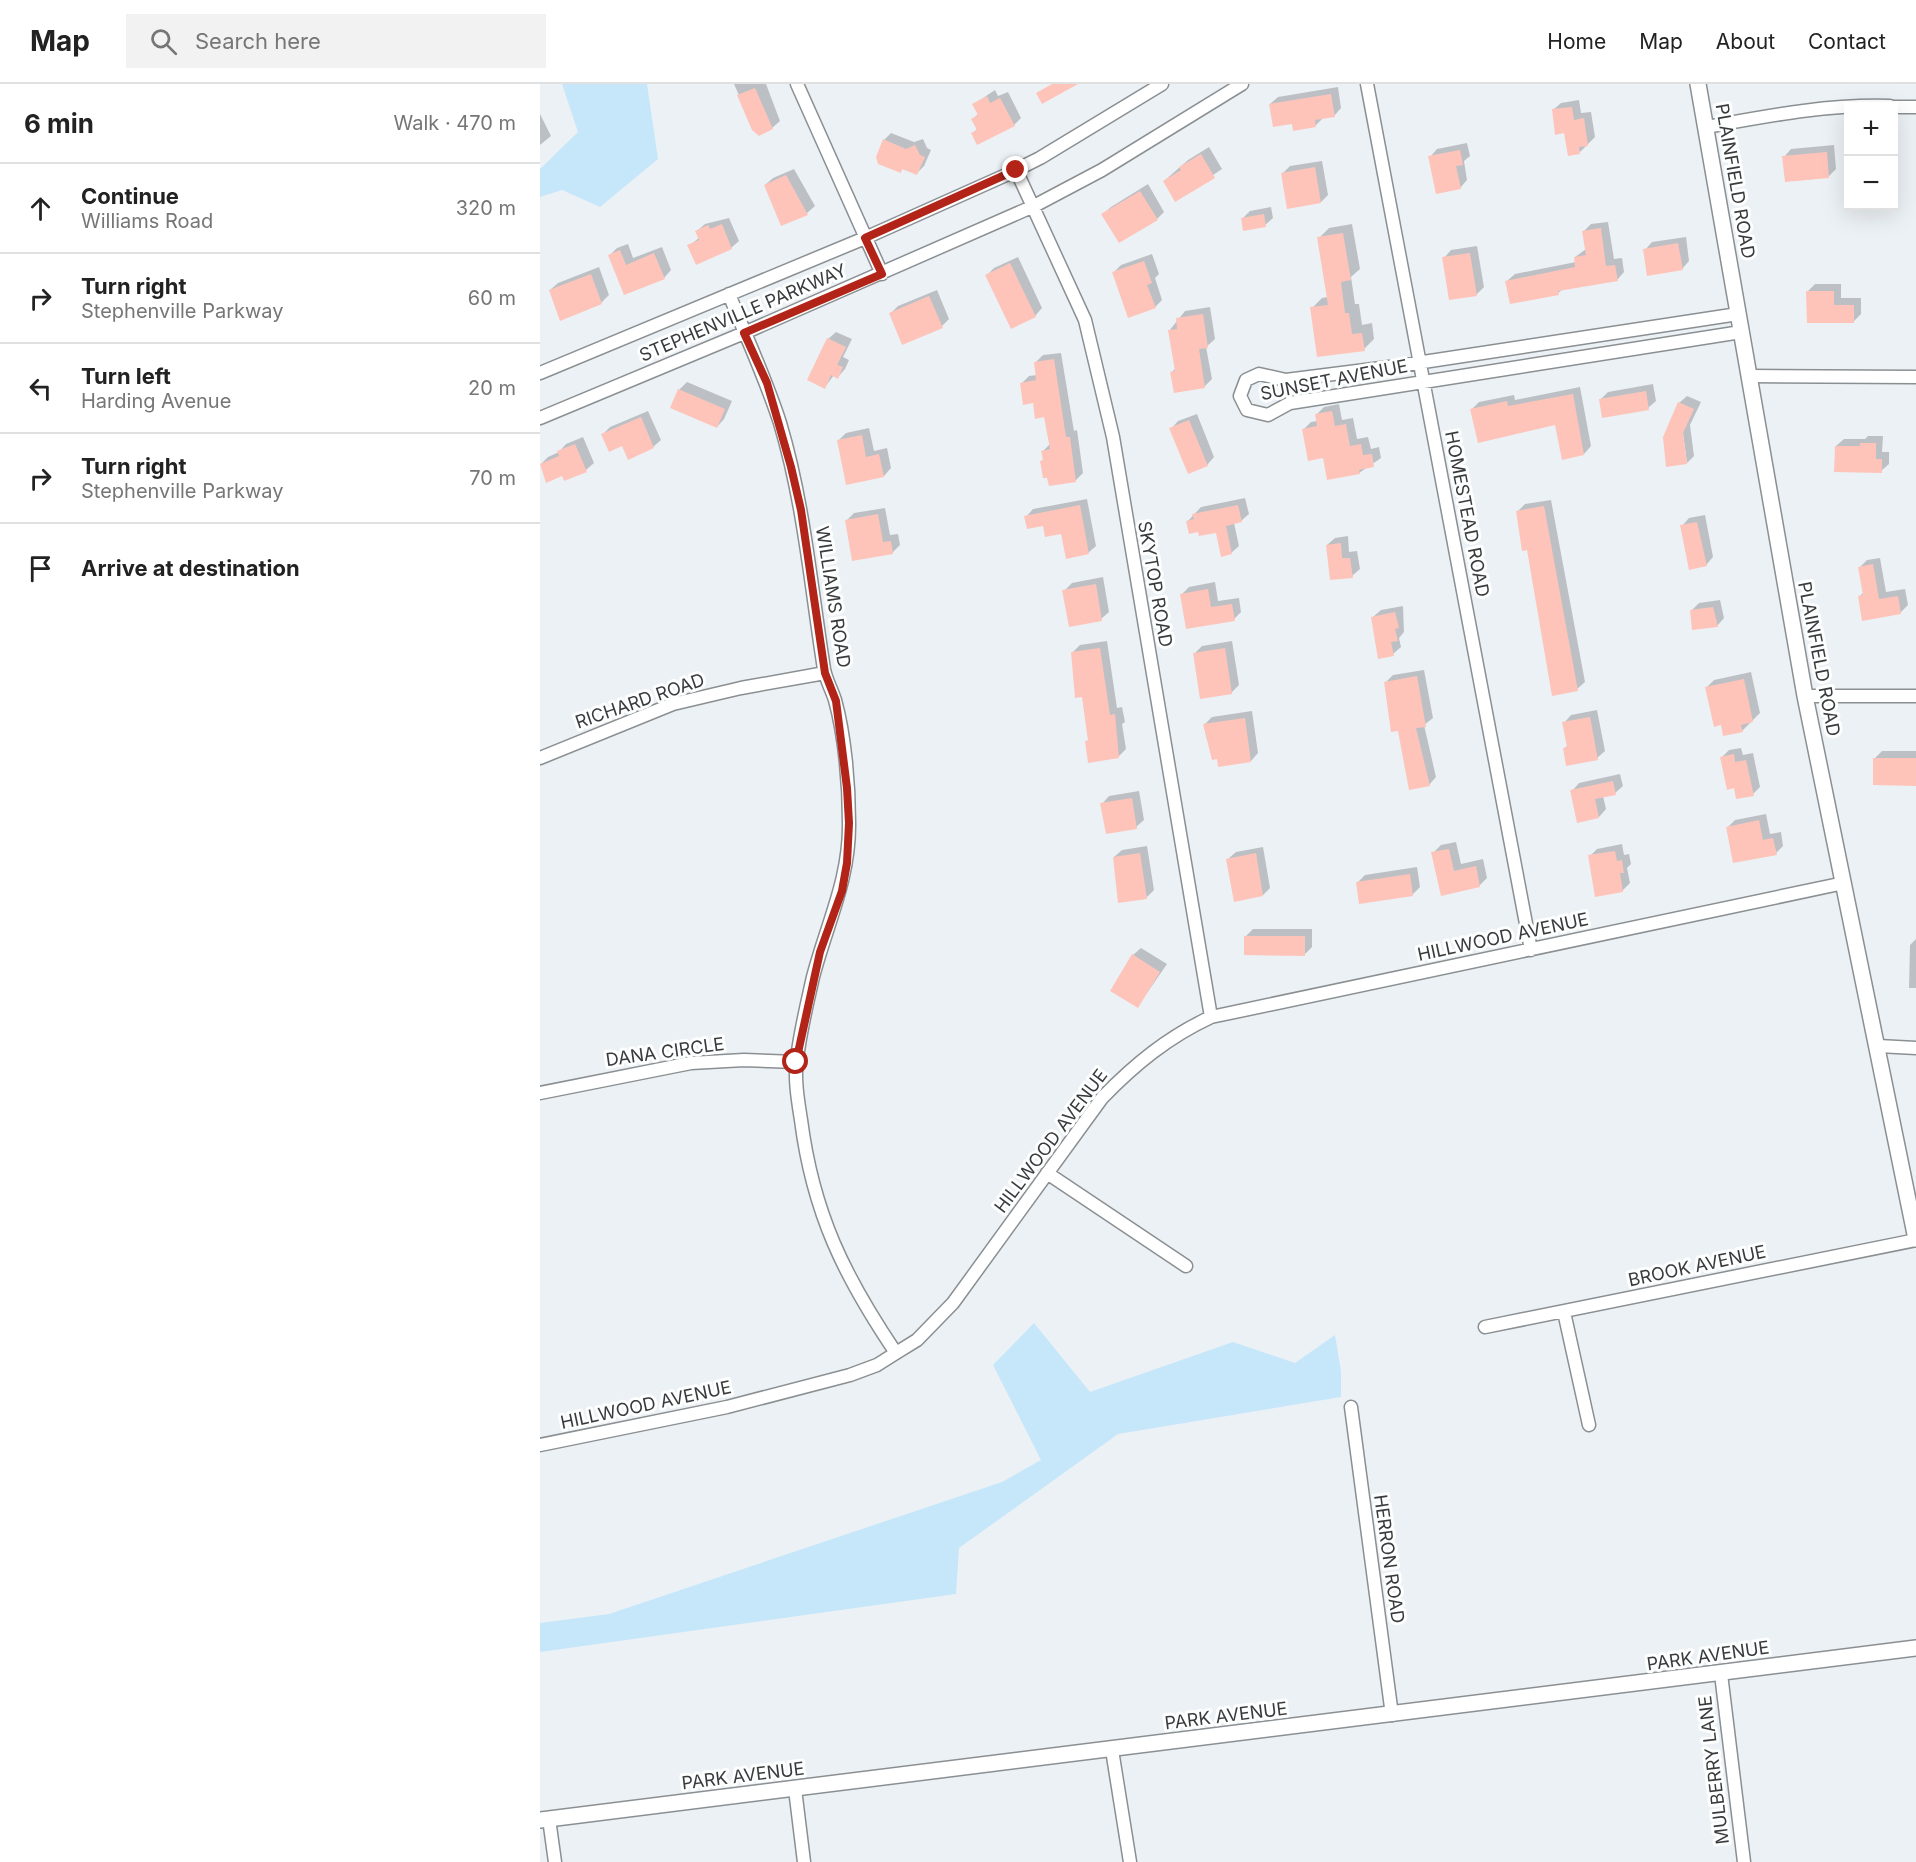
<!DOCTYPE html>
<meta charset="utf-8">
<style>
body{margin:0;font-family:Inter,sans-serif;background:#f2f2f2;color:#222}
.controls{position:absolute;right:18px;top:18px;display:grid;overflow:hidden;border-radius:0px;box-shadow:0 6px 24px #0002}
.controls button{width:54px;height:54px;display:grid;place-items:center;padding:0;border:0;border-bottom:2px solid #e0e0e0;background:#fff;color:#222;font:30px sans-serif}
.stop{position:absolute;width:18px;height:18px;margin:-14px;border:4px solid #b32418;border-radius:50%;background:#fff}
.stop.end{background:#b32418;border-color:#fff;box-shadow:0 2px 6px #0008}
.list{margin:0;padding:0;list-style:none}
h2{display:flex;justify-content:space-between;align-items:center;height:78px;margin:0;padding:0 24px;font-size:26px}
h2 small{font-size:20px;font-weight:400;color:#767676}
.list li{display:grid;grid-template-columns:39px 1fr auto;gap:18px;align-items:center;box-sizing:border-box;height:90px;padding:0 24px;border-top:2px solid #e0e0e0}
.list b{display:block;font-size:22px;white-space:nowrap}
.list p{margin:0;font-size:20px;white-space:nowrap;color:#767676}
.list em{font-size:20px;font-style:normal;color:#767676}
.icon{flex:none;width:33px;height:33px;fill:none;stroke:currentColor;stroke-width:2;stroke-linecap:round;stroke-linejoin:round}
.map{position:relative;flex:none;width:1376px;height:1778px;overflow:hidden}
header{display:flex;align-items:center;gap:36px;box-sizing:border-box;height:84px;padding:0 30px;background:#fff;border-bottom:2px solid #e0e0e0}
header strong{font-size:28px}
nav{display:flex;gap:33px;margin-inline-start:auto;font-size:21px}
.search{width:420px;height:54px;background:#f2f2f2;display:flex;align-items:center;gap:15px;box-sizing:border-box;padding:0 21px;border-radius:0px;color:#767676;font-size:22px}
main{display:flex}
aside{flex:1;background:#fff}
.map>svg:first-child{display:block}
</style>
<header>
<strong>Map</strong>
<div class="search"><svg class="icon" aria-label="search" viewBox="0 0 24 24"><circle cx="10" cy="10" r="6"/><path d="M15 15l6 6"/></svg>Search here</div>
<nav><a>Home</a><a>Map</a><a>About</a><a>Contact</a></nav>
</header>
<main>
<aside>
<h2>6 min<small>Walk · 470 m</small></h2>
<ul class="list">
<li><svg class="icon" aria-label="ahead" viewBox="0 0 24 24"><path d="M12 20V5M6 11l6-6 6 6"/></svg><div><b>Continue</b><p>Williams Road</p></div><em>320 m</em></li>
<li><svg class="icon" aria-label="right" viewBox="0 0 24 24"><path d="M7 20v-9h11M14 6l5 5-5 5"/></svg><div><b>Turn right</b><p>Stephenville Parkway</p></div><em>60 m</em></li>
<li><svg class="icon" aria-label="left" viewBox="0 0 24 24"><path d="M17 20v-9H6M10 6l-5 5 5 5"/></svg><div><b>Turn left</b><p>Harding Avenue</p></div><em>20 m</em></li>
<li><svg class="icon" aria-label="right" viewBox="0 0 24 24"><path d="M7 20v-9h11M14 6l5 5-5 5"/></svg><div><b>Turn right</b><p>Stephenville Parkway</p></div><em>70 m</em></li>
<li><svg class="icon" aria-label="arrive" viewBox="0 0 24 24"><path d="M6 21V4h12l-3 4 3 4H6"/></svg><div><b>Arrive at destination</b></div></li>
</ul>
</aside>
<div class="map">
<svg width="1376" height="1778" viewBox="0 0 1376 1778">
<rect width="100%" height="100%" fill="#ecf1f5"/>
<path fill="#c6e7fa" d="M22,0H107L118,75L60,123L22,106L0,113V85L38,48Z
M494,1239L550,1308L693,1258L755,1279L795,1251L801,1287V1313L578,1350L419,1464L416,1510L0,1568V1539L69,1530L462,1398L501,1376L453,1281Z"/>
<path fill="#0003" d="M194,0H226L240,37L232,44L214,45Z
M798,3L801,24L794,32L784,33L775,42L753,39L730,20L738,13Z
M455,6L458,12L468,8L481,34L474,41L433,49L438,44L433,35L438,30L434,20Z
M1039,16L1041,29L1051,28L1055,53L1040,68L1013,26L1021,19Z
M0,30L11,52L0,61Z
M351,49L374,58L383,55L387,64L391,66L384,82L377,89L364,84L360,87L344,56Z
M927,59L930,72L924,77L927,96L920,104L890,73L897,65Z
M1354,60H1356L1357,87L1354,90Z
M1294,61L1296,85L1289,92L1244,73L1251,65Z
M669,63L682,85L636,116L624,97L648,76Z
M782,77L788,111L781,118L743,89L750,82Z
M254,85L275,122L267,129L242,140L225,101L233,94Z
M608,100L624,128L617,135L563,130L571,123Z
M731,123L733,134L725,141L702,135L710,127Z
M189,134L199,157L191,164L149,162L160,153L157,147L165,140Z
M1068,138L1074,175L1082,174L1084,188L1077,196L1023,205L1018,209L967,197L975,190L1036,178L1035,173L1046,165L1043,148L1051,140Z
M812,140L820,185L811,193L815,220H819L822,241L832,239L834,255L824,265L772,224L782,214L788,213L779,154L789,144Z
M1146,153L1149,177L1142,185L1105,166L1112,158Z
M88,160L93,174L122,163L131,186L124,194L85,209L69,172L77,164Z
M937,162L944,203L936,211L904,174L911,166Z
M612,170L619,190L615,194L622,216L615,223L573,189L581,181Z
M478,173L502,224L495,232L447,191L454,184Z
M59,183L69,211L61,219L10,206L18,199Z
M1275,200H1301V214H1321V230L1314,237L1268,207Z
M397,206L409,235L402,242L350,230L358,222Z
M670,223L675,255L666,263L672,295L664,303L632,288L636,284L629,247L645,227Z
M296,248L312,255L303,273L309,276L305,285L298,293L294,291L285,303L288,255Z
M521,269L534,347L537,346L543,389L535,397L502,377L504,375L503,367L510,360L506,332L482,299L489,292L497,291L495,279L503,271Z
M147,298L192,317L184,335L177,343L139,306Z
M1113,300L1116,317L1108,324L1060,316L1068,308Z
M1040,303L1051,362L1044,370L1016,339L932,325L939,318L974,311L975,316Z
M1147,312L1161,318L1150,341L1154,372L1147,379L1139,319Z
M799,320L802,336L813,334L817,355L828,353L831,365L839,363L841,374L819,389L784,372L764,345L771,338L777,337L776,331L784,323Z
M108,327L121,356L113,363L63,350L70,343Z
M657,330L674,373L667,381L631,345L638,337Z
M329,344L334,367L347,364L351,384L344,392L298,357L306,349Z
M1328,352H1343L1342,368H1349V380L1341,387L1296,362L1304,355H1325Z
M43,353L54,379L46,386L0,381L8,373L19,368L26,360Z
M705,414L709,430L701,437L694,439L699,462L691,469L677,447L659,446L647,438L661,423Z
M547,415L556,462L548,469L522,448L486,433L493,425Z
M1011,416L1045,598L1037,605L977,428L985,420Z
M345,424L350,451L358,450L360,461L352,469L307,436L314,429Z
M1165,431L1173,473L1166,481L1142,442L1149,434Z
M808,452L809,468L817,467L820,485L812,492L787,461L795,454Z
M1340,474L1346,508L1365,505L1368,521L1360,529L1319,513L1324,508L1319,484L1327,476Z
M563,493L569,528L561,535L524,507L532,499Z
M675,498L678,517L699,514L701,528L694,535L642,510L649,503Z
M1180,516L1184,534L1177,542L1151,527L1159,519Z
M863,522L864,548L859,554L861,563L853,570L833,533L841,526Z
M567,557L577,624L582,623L585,638L582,640L586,665L578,673L546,658L549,655L543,612L532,569L540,561Z
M692,557L699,601L691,609L654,570L662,562Z
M884,586L893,634L884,641L896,693L889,701L859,646L845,599L853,591Z
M1211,588L1220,629L1202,647L1182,640L1167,603L1174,596Z
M1057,626L1065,667L1057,674L1024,665L1028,661L1024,639L1031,631Z
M712,627L718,669L711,677L667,656L664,641L672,633Z
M1201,664L1203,671L1213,669L1220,703L1213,710L1195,703L1182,673L1189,666Z
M1342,667H1376V701L1335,674Z
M1080,690L1083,702L1075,709L1063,712L1066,725L1059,733L1032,707L1039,699Z
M599,707L604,736L596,743L562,720L569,712Z
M1226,730L1230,750L1241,748L1243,762L1236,769L1187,744L1195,736Z
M916,758L921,780L943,775L947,794L939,802L902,810L893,769L901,761Z
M1082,760L1084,771L1089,770L1091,780L1087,784L1090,799L1082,807L1050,772L1057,765Z
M607,762L614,806L607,813L574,773L582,766Z
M723,763L730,804L723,811L688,775L696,768Z
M877,783L880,803L873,810L818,798L825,791Z
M713,845H772V863L765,870L706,852Z
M1376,855V904H1369L1370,861Z
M601,864L627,880L598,922L593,871Z"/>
<path fill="#fec4ba" d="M512,0H538L502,20L496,9Z
M215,4L233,45L219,52L212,46L197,11Z
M791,10L795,33L775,36L776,43L753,47L752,40L733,43L729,20Z
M447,12L450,19L460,14L475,42L437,61L431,49L437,46L431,35L438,31L432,20Z
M1032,23L1034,36L1044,34L1048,62L1039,63L1040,70L1028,72L1024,49L1015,51L1012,25Z
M343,55L366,65L375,61L380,71L385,73L377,91L362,85L361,89L338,80L336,73Z
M920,66L923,81L916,82L921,105L896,110L888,72Z
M1287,68L1289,94L1245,98L1242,72Z
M661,70L675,94L635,118L623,97L641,86L639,83Z
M775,83L781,119L747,125L741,89Z
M246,91L268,131L241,142L224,101Z
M600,107L618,136L579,159L561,130Z
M724,130L726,143L703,147L701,134Z
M182,140L192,165L156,181L147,161L159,156L155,147L168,141L170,145Z
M1061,144L1066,182L1075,181L1078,197L1018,207L1019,211L970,220L965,197L1035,183L1034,173L1046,171L1042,147Z
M803,149L811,196L801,198L805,229H809L812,250L822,249L825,267L777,273L770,223L788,221L777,153Z
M1138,159L1143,186L1107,192L1103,165Z
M80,166L86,181L114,169L125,195L84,211L68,171Z
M930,169L937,212L909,216L902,173Z
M604,177L612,199L607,201L616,224L588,234L572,188Z
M470,179L496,233L471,245L445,191Z
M51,190L62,220L20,237L9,206Z
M1266,207H1294V221H1314V239H1267Z
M389,212L403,244L362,261L349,229Z
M663,230L668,264L659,265L665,304L634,309L630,288L635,287L628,246L637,245L636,234Z
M287,254L306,263L297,281L303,283L298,295L291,291L285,305L267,296Z
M514,275L526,353H530L536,398L509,402L507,394H503L500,377L503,376L501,367L510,365L504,333L495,335L493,319L483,321L480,299L496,296L494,278Z
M138,305L185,325L177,344L130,324Z
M1106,307L1109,326L1062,334L1059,315Z
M1033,310L1044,371L1022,376L1015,341L938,359L930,325L967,317L968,322Z
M1138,318L1154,325L1143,349L1147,380L1126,383L1123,353Z
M792,327L795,342L806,340L810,362L821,360L823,371L832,370L834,383L819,386L820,390L787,396L783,374L768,377L762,345L777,342L775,330Z
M101,333L114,364L88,376L82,362L69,368L61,350Z
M649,336L668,382L648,390L629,344Z
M322,351L326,373L339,370L344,393L306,401L297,356Z
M1320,359H1336V375H1342V389L1294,388L1295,362H1320Z
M35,360L47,388L24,397L22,392L6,399L0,380L19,372L17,367Z
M540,421L549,470L526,475L521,450L505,453L503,442L487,445L484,432Z
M698,421L702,438L686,442L692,470L681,473L676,449L659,452L658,448L649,450L646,437L654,435L652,430Z
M1004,422L1038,607L1012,612L987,466L982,467L976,427Z
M338,430L343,458L351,457L353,470L312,477L305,436Z
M1157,438L1167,482L1149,486L1140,441Z
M801,459L802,474H810L813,494L790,496L786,461Z
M1333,480L1339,515L1358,512L1361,530L1322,537L1318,512L1323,511L1318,483Z
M556,500L562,537L529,543L522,506Z
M668,505L671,523L692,520L695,537L646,545L640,510Z
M1173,523L1178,543L1152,546L1150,526Z
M855,528L859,544L855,545L858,557L851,558L854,572L838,575L831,533Z
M560,564L570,631L575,630L579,674L548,679L545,657H548L542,613L535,614L531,568Z
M685,564L692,610L660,615L653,569Z
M877,592L886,643L876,644L890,702L869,706L858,647L851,648L844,598Z
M1204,595L1213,638L1201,641L1203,648L1183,652L1181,641L1174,643L1165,603Z
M1050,633L1058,676L1026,682L1023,664L1027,663L1022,638Z
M705,634L711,678L678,683L677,675L672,676L663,640Z
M1194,670L1195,678L1206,676L1214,712L1196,715L1194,704L1187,706L1180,673Z
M1333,674H1376V702L1333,701Z
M1073,697L1076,711L1055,715L1059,734L1037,739L1030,706Z
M592,714L597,745L566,750L560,719Z
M1219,736L1223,756L1233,754L1237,771L1193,779L1186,743Z
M909,765L914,787L936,782L940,803L901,812L891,768Z
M1075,767L1077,777L1082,776L1084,789H1080L1083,808L1055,813L1048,771Z
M600,769L607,815L578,819L573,773Z
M716,769L723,812L694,818L686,775Z
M870,790L873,812L819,820L816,798Z
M704,852H765V872L704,871Z
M592,870L620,888L598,924L570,907Z"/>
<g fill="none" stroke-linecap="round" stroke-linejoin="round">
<defs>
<path id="minor" d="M257,0L342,190
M827,0L991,866
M1354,23H1376
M1166,43C1227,32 1288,20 1350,22
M476,86L545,236L573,353L671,933
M189,210C206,253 226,295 240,339C264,419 271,503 284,585C286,596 292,606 295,616C305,652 309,701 309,738C310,795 287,839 273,893C267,920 260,948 257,975C254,994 258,1017 261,1036C273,1129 304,1192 356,1269
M1198,230L857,282L746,296L719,290L706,296L700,312L707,326L728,331L750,319L1201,248
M0,289L325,154L466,91L500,74L622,0
M1208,292L1376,293
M0,334L204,249L494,122L562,86L702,0
M1265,612H1376
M0,674L133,620L201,604L285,589
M1338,962L1376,964
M0,1009L151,979L204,976L256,978
M507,1089L646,1182
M1024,1228L1049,1341
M945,1243L1376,1156
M811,1323L852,1631
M0,1361L187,1323L310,1291L337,1281L356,1269L377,1256L413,1219L562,1014C595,980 628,953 671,933L1304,799
M1181,1590L1204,1778
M572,1666L590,1778
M255,1705L264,1778
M9,1735L15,1778"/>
<path id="tertiary" d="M1158,0L1265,612L1376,1155
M0,1736L1376,1564"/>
</defs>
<use href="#minor" stroke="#8a8f92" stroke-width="15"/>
<use href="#tertiary" stroke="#8a8f92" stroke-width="18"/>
<use href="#minor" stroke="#fff" stroke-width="12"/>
<use href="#tertiary" stroke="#fff" stroke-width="15"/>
</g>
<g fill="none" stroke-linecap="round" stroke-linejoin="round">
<path stroke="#b32418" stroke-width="8" d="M256,978L280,868L302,807L307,779L309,739L307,704L296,617L285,589L261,426L251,383L227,299L204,249L342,190L325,154L476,86"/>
</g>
<g text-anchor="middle" stroke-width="6" stroke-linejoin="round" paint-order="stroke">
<g font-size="18" fill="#383a3c" stroke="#fdfefe">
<text transform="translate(1195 97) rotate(80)" y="6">PLAINFIELD ROAD</text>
<text transform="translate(203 229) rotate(-23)" y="6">STEPHENVILLE PARKWAY</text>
<text transform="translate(794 296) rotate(-11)" y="6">SUNSET AVENUE</text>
<text transform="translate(927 430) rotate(79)" y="6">HOMESTEAD ROAD</text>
<text transform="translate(615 500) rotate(80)" y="6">SKYTOP ROAD</text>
<text transform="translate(293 513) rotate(81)" y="6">WILLIAMS ROAD</text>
<text transform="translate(1279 575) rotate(79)" y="6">PLAINFIELD ROAD</text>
<text transform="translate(100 617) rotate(-19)" y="6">RICHARD ROAD</text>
<text transform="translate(963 853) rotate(-12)" y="6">HILLWOOD AVENUE</text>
<text transform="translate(125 968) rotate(-8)" y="6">DANA CIRCLE</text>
<text transform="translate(511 1057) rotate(-53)" y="6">HILLWOOD AVENUE</text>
<text transform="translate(1157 1182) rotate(-12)" y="6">BROOK AVENUE</text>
<text transform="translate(106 1321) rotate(-12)" y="6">HILLWOOD AVENUE</text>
<text transform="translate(849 1475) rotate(82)" y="6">HERRON ROAD</text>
<text transform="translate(1168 1572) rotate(-8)" y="6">PARK AVENUE</text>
<text transform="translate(686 1632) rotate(-7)" y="6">PARK AVENUE</text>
<text transform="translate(1174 1686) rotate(-97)" y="6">MULBERRY LANE</text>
<text transform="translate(203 1692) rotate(-7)" y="6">PARK AVENUE</text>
</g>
</g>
</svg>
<div class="controls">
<button>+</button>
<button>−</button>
</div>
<div class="stop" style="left:256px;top:978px"></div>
<div class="stop end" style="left:476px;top:86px"></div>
</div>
</main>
